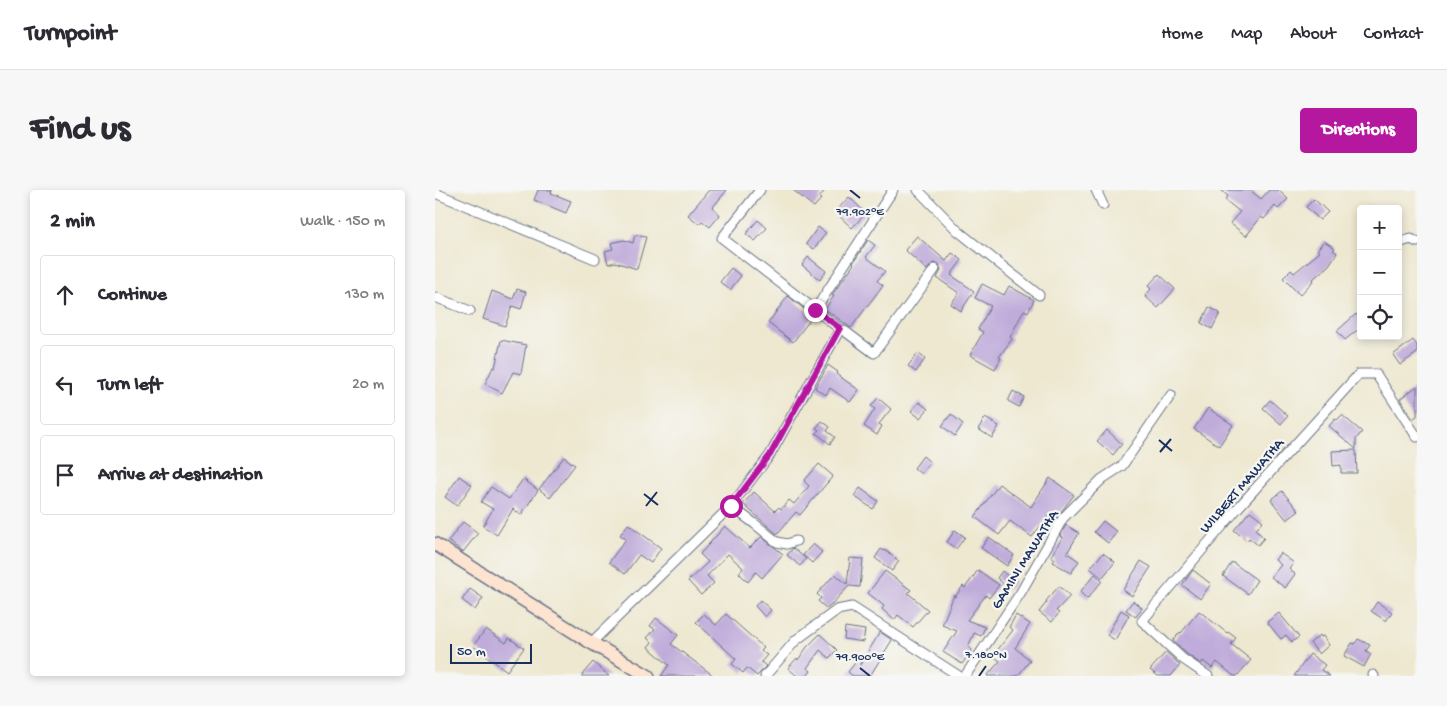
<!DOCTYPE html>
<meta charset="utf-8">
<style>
body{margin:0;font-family:"Gochi Hand",sans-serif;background:#f7f7f7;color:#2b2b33}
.controls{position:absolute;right:15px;top:15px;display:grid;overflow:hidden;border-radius:5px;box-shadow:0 2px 8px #0003}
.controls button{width:45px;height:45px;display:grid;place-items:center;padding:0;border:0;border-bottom:1px solid #e1e1e2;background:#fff;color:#2b2b33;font:25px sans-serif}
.scale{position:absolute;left:15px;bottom:12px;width:82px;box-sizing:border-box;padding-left:5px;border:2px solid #1b2f5e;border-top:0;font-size:14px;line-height:18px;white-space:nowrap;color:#1b2f5e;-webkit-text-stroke:4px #f6f6f2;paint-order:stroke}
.stop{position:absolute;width:15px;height:15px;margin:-11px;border:4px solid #b5179e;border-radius:50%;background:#fff}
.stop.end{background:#b5179e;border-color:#fff;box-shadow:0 1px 5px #0008}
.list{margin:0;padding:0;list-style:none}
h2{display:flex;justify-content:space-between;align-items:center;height:65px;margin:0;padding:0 20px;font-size:21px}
h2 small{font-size:16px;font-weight:400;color:#7c7c81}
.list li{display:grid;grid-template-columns:32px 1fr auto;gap:15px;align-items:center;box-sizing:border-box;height:80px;margin:0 10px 10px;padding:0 10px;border:1px solid #e1e1e2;border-radius:5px}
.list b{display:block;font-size:19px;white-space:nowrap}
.list em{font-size:16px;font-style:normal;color:#7c7c81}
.icon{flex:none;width:28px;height:28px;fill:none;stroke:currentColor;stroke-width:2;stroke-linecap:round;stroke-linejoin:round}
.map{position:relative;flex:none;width:982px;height:486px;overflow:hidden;border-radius:5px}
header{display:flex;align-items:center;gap:30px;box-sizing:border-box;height:70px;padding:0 25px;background:#fff;border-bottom:1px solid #e1e1e2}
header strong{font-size:24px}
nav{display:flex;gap:28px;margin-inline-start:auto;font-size:18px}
.intro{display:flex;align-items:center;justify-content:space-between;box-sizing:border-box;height:120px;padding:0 30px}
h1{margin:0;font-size:35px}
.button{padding:12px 22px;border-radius:5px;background:#b5179e;color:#fff;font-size:18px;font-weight:700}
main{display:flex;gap:30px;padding:0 30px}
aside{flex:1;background:#fff;border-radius:5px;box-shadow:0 2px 8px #0003}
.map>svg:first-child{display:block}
</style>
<header>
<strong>Turnpoint</strong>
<nav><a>Home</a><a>Map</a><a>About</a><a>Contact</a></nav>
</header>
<div class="intro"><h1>Find us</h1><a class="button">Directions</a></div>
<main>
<aside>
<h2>2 min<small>Walk · 150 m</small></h2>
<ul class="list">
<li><svg class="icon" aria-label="ahead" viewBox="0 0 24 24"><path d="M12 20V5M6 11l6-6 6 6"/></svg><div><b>Continue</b></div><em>130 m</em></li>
<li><svg class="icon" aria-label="left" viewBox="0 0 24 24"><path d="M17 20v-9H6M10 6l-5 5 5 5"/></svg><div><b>Turn left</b></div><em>20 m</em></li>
<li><svg class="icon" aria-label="arrive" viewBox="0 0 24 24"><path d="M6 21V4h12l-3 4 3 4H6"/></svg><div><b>Arrive at destination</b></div></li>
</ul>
</aside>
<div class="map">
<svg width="982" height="486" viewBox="0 0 982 486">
<rect width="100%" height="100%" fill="#f6f6f2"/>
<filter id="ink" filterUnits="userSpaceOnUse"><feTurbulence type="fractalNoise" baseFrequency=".02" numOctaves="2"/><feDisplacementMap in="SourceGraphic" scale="10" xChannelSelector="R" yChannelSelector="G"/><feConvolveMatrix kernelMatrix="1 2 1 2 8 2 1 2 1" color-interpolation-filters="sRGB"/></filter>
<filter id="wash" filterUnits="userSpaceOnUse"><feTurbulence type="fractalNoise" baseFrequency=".0096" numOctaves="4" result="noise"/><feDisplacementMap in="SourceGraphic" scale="20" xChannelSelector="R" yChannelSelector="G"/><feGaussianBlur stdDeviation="1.12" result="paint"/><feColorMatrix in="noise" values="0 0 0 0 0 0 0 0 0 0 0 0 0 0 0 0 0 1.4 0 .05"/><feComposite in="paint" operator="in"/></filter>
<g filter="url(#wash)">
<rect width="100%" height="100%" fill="#eee8d0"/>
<g id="blocks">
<path fill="#c0acda" d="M103,0H117L116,3L136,11L131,23L99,10Z
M274,0H292L278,17L285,25L275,37L267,31L264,34L253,25Z
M358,0H390L384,8L386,9L379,17Z
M786,0H815L826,9L834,0H843L853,9L843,19L840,16L829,29L826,27L811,46L795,33L805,22L790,10L793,6Z
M414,7L431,23L417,38L400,22Z
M879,9L893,22L885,30L871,17Z
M323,30L332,38L320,51L311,44Z
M383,37L391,43L379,59L371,54Z
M200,45L211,47L202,79L180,72L173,74L170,61L178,59L176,53L189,50L198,53Z
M482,46L511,71L517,63L527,70L516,85L539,101L526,121L516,114L524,103L502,88L506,80L504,74L498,73L492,80L470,60Z
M433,50L440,55L431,67L450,81L442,91L448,95L416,138L390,119L399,106L397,105L419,74L418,73Z
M889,51L900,58L898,60L902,63L894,75L877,90L878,91L865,105L848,88L856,80L859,83L885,62L882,60Z
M373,67L391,81L385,90L367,75Z
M296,78L306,86L295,100L285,92Z
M724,84L740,99L723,118L710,106L716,99L713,96Z
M547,94L569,105L574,96L599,110L593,122L589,120L575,147L577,149L564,167L566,168L560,179L535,165L548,142L543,139L556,116L540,108Z
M82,99L91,102L86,119L77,116L70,136L48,129L57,101L78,109Z
M353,106L378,126L358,152L333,133Z
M774,117L785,123L777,139L766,133Z
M921,124L926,130V137L910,150L902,141Z
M66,150L91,155L86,184L78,182L67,203L50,194L58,177L60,178Z
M978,150L982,155V163L965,175L958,165Z
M483,163L490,169L481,182L473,176Z
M393,175L403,182L401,184L424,200L415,212L395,198L391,205L380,198Z
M982,196V226L978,229L965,209Z
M578,201L589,207L584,217L573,211Z
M443,208L456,219L444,234L447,236L442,245L429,236L440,219L436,216Z
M835,210L853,226L846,234L828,218Z
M484,212L493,219L485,228L476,221Z
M773,218L798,235L784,256L759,239Z
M516,224L528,234L520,246L507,236Z
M907,225L927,242L921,249V259L894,236L900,229L902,230Z
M550,228L564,236L557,248L543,239Z
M387,231L395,237L392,241L400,247L395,254L381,243L384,240L381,238Z
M672,240L687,254L678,265L662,251Z
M921,260L922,283H906V275L898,276L897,261Z
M488,266L495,272L486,284L479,278Z
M129,267L140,275L115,308L104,299Z
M384,274L398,286L365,325L361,322L342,344L308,314L319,302L340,321L344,317L346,319L354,310L359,314L374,296L369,291Z
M24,286L37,295L22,316L10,307Z
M615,288L639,305L619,331L613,326L597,347L575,331L564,345L540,327L564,294L596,317Z
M88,289L103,300L86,325L78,319L62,345L48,336L58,319L46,312L56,297L74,309Z
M425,298L443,311L438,319L419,306Z
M847,301L864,321L852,330L836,310Z
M815,321L828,331L821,340L829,348L823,355L814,348L812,351L799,340Z
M668,331L682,342L673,353L659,342Z
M28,332L43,343L28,362L13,351Z
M193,334L226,358L216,373L204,365L190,384L174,372L191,349L185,345Z
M631,335L644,343L632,363L644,371L636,383L618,372L620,369L616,366L628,347L625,346Z
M290,336L315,358L326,347L348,364L327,388L321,382L313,392L304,383L308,378L293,364L272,386L279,393L266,405L253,391L273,372L265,364Z
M520,340L530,347L521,359L512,352Z
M554,347L579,365L572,376L546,358Z
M378,354L387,362L377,373L368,365Z
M358,358L371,369L365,376L352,365Z
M446,359L449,361L450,360L464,371L457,381L440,368Z
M668,363L680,372L667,388L655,378Z
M845,363L859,373L854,379L860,384L850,398L836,387L846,375L840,370Z
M415,368L428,369L425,397L414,396L392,419L383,411L386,408L382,404L400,384L412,394Z
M706,371L716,377L697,406L688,400Z
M797,372L822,390L813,404L788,386Z
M543,380L564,395L554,408L551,405L532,430L550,437L546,446L539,443L533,457L537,460L527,474L508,462L522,441L507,435L519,405L520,407L528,396L530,398Z
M758,380L776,394L765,409L747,395Z
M450,381L476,400L473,403L493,420L478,437L463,425L459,430L447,419L449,416L433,403Z
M567,381L580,392L574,399L562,388Z
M660,384L667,391L652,409L645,402Z
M624,396L635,406L621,421L624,423L617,432L604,422L612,412L611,411Z
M35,399L48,408L40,420L27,410Z
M325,410L336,420L330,427L320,416Z
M698,411L707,418L701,427L691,420Z
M942,412L957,422L951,431L936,421Z
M686,420L694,425L680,450L672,445Z
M764,421L792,443L793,442L801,448L796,454L816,470L802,486H799L782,472L777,478L768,471L766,474L752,464L738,451L745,442L746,443Z
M844,423L864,447L857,452L851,445L846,449L832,432Z
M269,424L281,435L291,424L329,458L326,461L332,465L326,472L331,476L322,486L312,478L308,483L297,474L301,469L261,432Z
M581,425L595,434L580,458L595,470L583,486H552L565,471L558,466L578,440L574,437Z
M221,428L243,445L236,454L279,486H226L234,475L213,457L217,452L212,448L220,439L215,436Z
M410,437L430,440L428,452L409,449Z
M51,439L71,453L74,448L89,458L72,481L38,456Z
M445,442L457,450L435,486H418L413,482L426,465L425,475Z
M385,444L402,460L394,468L385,460L372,478L376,481L372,486H362L353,478L362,468L363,470L372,457Z
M885,445L886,447L888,446L894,455L884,464L875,453Z
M923,449L935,455L931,461L936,464L929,477L909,466L917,453L920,454Z
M731,462L745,475L736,486H723L715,480Z
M875,464L890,475L886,480L895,486H859Z
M158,472L174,486H146Z"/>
</g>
</g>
<g filter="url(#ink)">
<use href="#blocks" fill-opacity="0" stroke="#657086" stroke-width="1"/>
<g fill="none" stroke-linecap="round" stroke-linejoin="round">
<defs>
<path id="street" d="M483,0L523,41L604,105
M661,0L668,15
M0,3L160,69
M963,53L976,49L982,52
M0,107L35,121
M380,120L458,0
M405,139L411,142L439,163L500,79
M296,316L320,334L342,352L352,354L361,351
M156,453L296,316L335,265L405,139L287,48L325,0
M938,485L939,486
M330,486L361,450L402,420L417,417L524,486
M530,486L586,402L628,328L667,289L687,276L736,205
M773,486L748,469L707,431L801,320L924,184H941L982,247"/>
<path id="secondary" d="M0,354L150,449L213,486"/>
</defs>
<use href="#street" stroke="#657086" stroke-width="11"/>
<use href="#secondary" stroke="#657086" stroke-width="15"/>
<use href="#street" stroke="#fff" stroke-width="9"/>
<use href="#secondary" stroke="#fde4d1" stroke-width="12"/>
</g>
</g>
<g fill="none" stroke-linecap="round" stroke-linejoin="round" filter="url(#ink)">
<path stroke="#b5179e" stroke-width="6" d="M296,316L335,265L405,138L380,120"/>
</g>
<path fill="none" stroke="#1b2f5e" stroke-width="2" d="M415,0L425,8M724,250L737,261M725,262L736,249M209,304L223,315M211,316L222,302M425,478L435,486M544,486L551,476"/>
<g text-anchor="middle" stroke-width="4.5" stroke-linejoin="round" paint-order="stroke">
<g font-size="15" fill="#1b2f5e" stroke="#f6f6f2">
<text transform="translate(806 295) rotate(-49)" y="5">WILBERT MAWATHA</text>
<text transform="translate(589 369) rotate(-58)" y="5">GAMINI MAWATHA</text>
</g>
</g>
<g font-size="12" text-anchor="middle" fill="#1b2f5e" stroke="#f6f6f2" stroke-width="4.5" stroke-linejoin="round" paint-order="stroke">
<text x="425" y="25">79.902°E</text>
<text x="551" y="468">7.180°N</text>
<text x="425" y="470">79.900°E</text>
</g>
</svg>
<div class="controls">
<button>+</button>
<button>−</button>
<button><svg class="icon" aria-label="locate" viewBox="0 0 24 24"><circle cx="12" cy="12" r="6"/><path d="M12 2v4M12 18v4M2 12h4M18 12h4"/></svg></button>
</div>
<div class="scale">50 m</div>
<div class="stop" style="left:296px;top:316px"></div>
<div class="stop end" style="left:380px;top:120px"></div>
</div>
</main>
